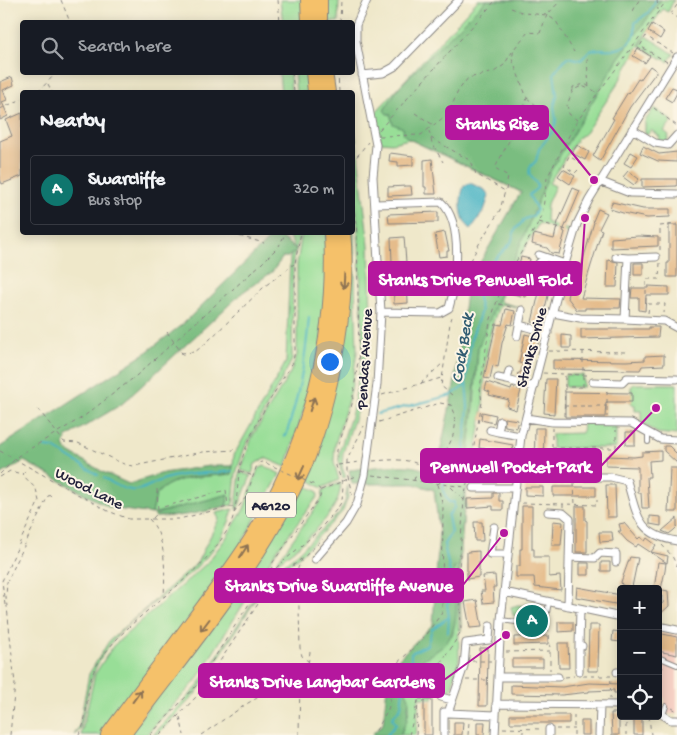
<!DOCTYPE html>
<meta charset="utf-8">
<style>
body{margin:0;font-family:"Gochi Hand",sans-serif;background:#242831;color:#f1f3f6}
.controls{position:absolute;right:15px;bottom:15px;display:grid;overflow:hidden;border-radius:5px;box-shadow:0 2px 12px #0003}
.controls button{width:45px;height:45px;display:grid;place-items:center;padding:0;border:0;border-bottom:1px solid #363941;background:#171b24;color:#f1f3f6;font:25px sans-serif}
.you{position:absolute;left:329px;top:361px;width:18px;height:18px;margin:-12px;border:4px solid #fff;border-radius:50%;background:#1a73e8;box-shadow:0 0 0 8px #1a73e833}
.badge{display:grid;place-items:center;width:32px;height:32px;border-radius:50%;background:#0f766e;color:#fff;font-size:16px;font-weight:700}
.pin{position:absolute;translate:-50% -50%;border:2px solid #fff;box-shadow:0 1px 5px #0006}
.list{margin:0;padding:0;list-style:none}
h2{display:flex;justify-content:space-between;align-items:center;height:65px;margin:0;padding:0 20px;font-size:21px}
h2 small{font-size:16px;font-weight:400;color:#9ea1a6}
.list li{display:grid;grid-template-columns:32px 1fr auto;gap:15px;align-items:center;box-sizing:border-box;height:70px;margin:0 10px 10px;padding:0 10px;border:1px solid #363941;border-radius:5px}
.list b{display:block;font-size:19px;white-space:nowrap}
.list p{margin:0;font-size:16px;white-space:nowrap;color:#9ea1a6}
.list em{font-size:16px;font-style:normal;color:#9ea1a6}
.icon{flex:none;width:28px;height:28px;fill:none;stroke:currentColor;stroke-width:2;stroke-linecap:round;stroke-linejoin:round}
.map{position:relative;flex:none;width:677px;height:735px;overflow:hidden}
.search{position:absolute;background:#171b24;box-shadow:0 2px 12px #0003;left:20px;top:20px;width:335px;height:55px;display:flex;align-items:center;gap:12px;box-sizing:border-box;padding:0 18px;border-radius:5px;color:#9ea1a6;font-size:19px}
.panel{position:absolute;background:#171b24;box-shadow:0 2px 12px #0003;left:20px;top:90px;width:335px;height:145px;border-radius:5px}
.map>svg:first-child{display:block}
</style>
<div class="map">
<svg width="677" height="735" viewBox="0 0 677 735">
<rect width="100%" height="100%" fill="#fcf5e5"/>
<filter id="ink" filterUnits="userSpaceOnUse"><feTurbulence type="fractalNoise" baseFrequency=".02" numOctaves="2"/><feDisplacementMap in="SourceGraphic" scale="10" xChannelSelector="R" yChannelSelector="G"/><feConvolveMatrix kernelMatrix="1 2 1 2 8 2 1 2 1" color-interpolation-filters="sRGB"/></filter>
<filter id="wash" filterUnits="userSpaceOnUse"><feTurbulence type="fractalNoise" baseFrequency=".0096" numOctaves="4" result="noise"/><feDisplacementMap in="SourceGraphic" scale="20" xChannelSelector="R" yChannelSelector="G"/><feGaussianBlur stdDeviation="1.12" result="paint"/><feColorMatrix in="noise" values="0 0 0 0 0 0 0 0 0 0 0 0 0 0 0 0 0 1.4 0 .05"/><feComposite in="paint" operator="in"/></filter>
<g filter="url(#wash)">
<rect width="100%" height="100%" fill="#efe8ca"/>
<path fill="#f6d1c5" d="M658,632L677,635V714H665V698H658Z"/>
<path fill="#98de97" stroke="#5d8069" d="M280,0H304L305,22H283Z
M324,0H339L338,22H325Z
M478,0H674L668,12L663,9L646,33L617,85L585,133L578,138L549,183L555,186L547,204L546,222L571,231L570,234L539,223L501,291L500,302L519,307L500,304C486,335 485,369 483,403C481,427 476,452 470,476H475V482H469L466,494L467,508L464,509L460,565L461,631L458,568L459,660L451,690L446,693L436,689L433,698H419L416,735H400C413,706 411,707 401,680L405,676L411,675L423,657L433,652L453,634L454,568L474,407L478,348L521,192L409,139L392,143L381,142L375,113Z
M646,36L674,54L668,62L640,46Z
M279,73H290L291,92H281Z
M294,73H309L311,92H296Z
M654,108L672,121L664,131L669,135L667,142L657,141L660,137L651,130L647,135L645,133V121Z
M353,115L369,246L371,318L359,404L343,453L342,467L346,477L343,478L339,462V453L352,413L363,353L359,242L352,169Z
M353,211L357,352L351,390L335,445L334,462L339,480L322,488L303,476L347,233L352,232Z
M287,233H299V239L293,260L292,360L245,447L236,473L233,505L226,506L229,495L152,514C153,508 153,500 156,495C164,476 214,476 232,474L234,455L286,362L290,258L295,248Z
M302,233H327L328,278L319,360L286,467L265,458L255,464L252,474L241,470L252,437L290,373L297,355V264Z
M565,375H583V387H565Z
M634,384H677V435L657,433L641,422V411H635V405L631,404V387Z
M583,422H616V448H552V434L582,433Z
M265,466L280,474L234,557L103,735H81L95,674L113,646L207,563L226,538L244,509L258,469Z
M240,472L251,476L237,510L236,509Z
M340,483C344,511 297,549 276,563L322,499L323,490Z
M348,483V497L343,511L301,555L270,577L196,693L157,735H153L197,687L269,577L299,552L339,513L345,502Z
M301,484L317,491L318,496L275,553L195,682L146,735H129Z
M233,509C220,568 147,598 112,642C88,671 88,696 80,730L74,735L79,727L89,674L109,641L197,563L219,519L216,513Z
M518,605L535,609L539,612L538,617L529,620L513,615L511,607Z"/>
<path fill="#7abd80" stroke="#4e705e" d="M486,0H661L618,59L550,172L478,348L459,567L454,568C455,592 463,630 442,647C428,658 420,657 411,675L405,676L401,680L409,698L407,720L400,735H371L383,724L389,668L433,624L439,532L434,490L414,484H352L349,470C371,468 420,458 435,477L454,386L467,285L521,192L409,139L404,135L403,128L393,124L390,114H387L384,110L399,87Z
M275,233L297,250L288,257H283L272,272L243,292L122,404L67,437L64,445L67,451L103,472L129,484L163,473L209,466H233L232,474C208,477 172,474 156,495L152,514L110,508L24,461L0,475V447L144,354L184,323Z
M229,494L226,506C202,513 181,517 155,517L154,514Z"/>
<path fill="#47b3c4" stroke="#346a80" d="M470,183L485,190L489,196L484,211L471,229C459,220 459,199 464,186Z"/>
<g fill="none" stroke-linecap="round" stroke-linejoin="round">
<path stroke="#47b3c4" stroke-width="2" d="M377,414L452,395L466,385
M284,436L286,435C299,396 306,358 309,317
M45,447L54,448L98,475
M104,478C144,504 140,482 177,476C195,472 214,474 232,471
M448,632L449,617
M387,735L396,724L392,718L401,707L403,690L397,683L399,673L411,668V653L427,645L432,629L449,617L447,604L454,594L449,588L450,573L444,544L451,533L448,516L454,508V502H449L443,491L447,457L458,465L463,462L468,407L466,381L471,339L481,311L475,285L481,279L491,276L494,260L511,243L515,230L525,219L533,216L537,210L529,195L537,188V184L529,174L530,167L536,161L539,149L553,131L556,121L554,106L557,96L554,73L567,57L581,60C584,57 586,53 590,51C604,44 620,59 635,35V23L649,12L656,0"/>
</g>
<g id="blocks">
<path fill="#e5bc8b" d="M652,24L664,32L660,39L648,31Z
M638,48L650,56L645,63L633,56Z
M650,66L657,71L630,107L600,161L593,156L614,119L612,118L628,92L629,93L638,79L640,80Z
M12,77L14,85L3,90L7,100L2,102L8,116L0,120V82Z
M672,87L677,89V93L672,102L665,98Z
M22,113V176L2,184L0,179V141L12,136L6,120Z
M577,145L589,152L585,160L572,153Z
M643,146L659,154L677,152V162L658,161L640,153Z
M631,152L638,156L631,167L624,163Z
M390,153L413,156V165L398,166V162L389,161Z
M432,159L436,194H426V187H424V160Z
M563,169L575,176L570,184L558,176Z
M628,171L639,179L634,185L623,177Z
M642,179H677V186L642,187Z
M406,186H411L412,195L388,196V187Z
M573,188L580,191L563,231L565,232L559,254L551,253L547,248L532,244L534,234L554,239L558,222Z
M612,202L643,209H670V217L647,218L623,213L610,209Z
M598,209L607,213L599,229L602,230L581,298L621,299L620,308H585V310H577L567,297L569,290L574,291L594,222L593,221Z
M438,212V222L389,223L388,214Z
M669,225H677V277H667V263H669Z
M445,232L449,251H447V256L439,257L435,234Z
M638,236L658,237V246L611,248V238Z
M404,237L406,262H392L391,238Z
M521,257L530,259L527,276L516,274Z
M608,260L618,262L617,287H607Z
M634,263H643V275H634Z
M543,267L557,270L555,279H552L541,325L532,322L543,276H541Z
M407,278L408,303L394,304L393,279Z
M507,282L527,287L525,297L505,292Z
M648,286L669,287V295H646L645,311L639,310V298H631L632,288H648Z
M506,309L515,311L512,325L508,324L502,343L498,367L493,365L490,379L484,378L496,324L502,325Z
M649,327H659L658,337L581,339V329H649Z
M525,334L540,338L537,347L533,345L526,376L522,378L517,374L521,372L523,364L519,363Z
M562,335L571,336V348H562Z
M664,355V365L642,366L640,370L553,369V360L626,361L645,360V356Z
M546,379H556L554,414L544,413Z
M487,382L511,390L512,387L521,390L516,410L507,407L509,400L489,395L490,392L485,390Z
M565,392L632,393V402H606L605,417H565Z
M482,412L496,415L494,423L481,420Z
M504,418L518,420L516,428L505,426Z
M535,428H544L543,475H534Z
M626,432H635V445H626Z
M480,439L513,445L512,453L479,448Z
M664,446H669L677,454V463L664,451Z
M661,451V460L649,461L650,477H647L649,508H642L641,493H638V467L606,466V456L634,457L642,456V452Z
M670,468H677V512H668Z
M606,485H615L616,517H607Z
M525,487H543V496L525,495Z
M553,487H596V496H553Z
M493,493H499V501H503V510H493V506L467,508V499L493,498Z
M522,506H532V549H534V557H549V577L560,576L561,590L535,587L534,577H516V566H520V549H522Z
M576,506H585V520L587,521V552H576Z
M650,516L661,517V526L650,524Z
M677,518V527L674,530L669,534L662,531Z
M553,521L563,522L561,545H552Z
M474,522H482L483,541H475Z
M624,523L638,539L640,537L645,541L647,538L656,545L651,552L668,556L667,563L638,544L636,547L627,541L618,531H621L619,524Z
M599,532H612L613,541L600,542Z
M479,551V577L467,579V552Z
M630,557L638,558L632,587L622,585L621,582Z
M601,562H610V571H601Z
M658,562L666,563L665,571L661,589H654Z
M580,563H589V575H580Z
M495,575L496,587H493L494,602L483,603L481,591H485L483,576Z
M577,587L621,595V605L576,597Z
M658,589L668,591L669,606L658,616V607L663,603V596H658Z
M477,600L482,627L470,628L465,602Z
M558,622H573V631L558,632Z
M589,625H599L598,671H588Z
M613,631L621,632V642L612,641Z
M658,633L677,637V655L658,651Z
M548,636V644L514,645V637Z
M558,643H568L569,668H559Z
M480,648H488L487,706H479Z
M512,659H543V667H512Z
M589,683L621,684V693H614V690L589,691V692L562,695L511,694V685L562,687Z
M424,700H432V735H424Z
M611,713H619V735H612Z
M510,715H569V723H510Z
M634,716H642V735H634Z
M581,721H589V735H581Z
M454,722H463L462,735H454Z
M477,722H485L484,735H477Z"/>
</g>
</g>
<g filter="url(#ink)">
<use href="#blocks" fill-opacity="0" stroke="#888582" stroke-width="1"/>
<g fill="none" stroke-linecap="round" stroke-linejoin="round">
<defs>
<path id="lane" d="M648,442V432
M501,620L540,625L546,618L549,602
M658,657L677,665
M663,715L666,706"/>
<path id="street" d="M362,75L383,73L394,67L459,0
M632,129L655,143L668,145L677,135
M599,181L630,193L677,194
M376,204L441,202C464,223 457,282 449,308L440,313L381,312
M539,255L565,264
M616,257L628,258
M537,271L539,263L545,258
M553,313L580,318L625,319L628,258L656,257
M625,319L664,321L677,328
M520,325L548,333
M517,336L522,310
M509,371L507,380L534,387
M498,378L507,380
M593,382L622,383L627,378L677,379
M526,418L552,422L631,423L660,439L677,440
M500,421L498,432L521,436
M490,430L498,432
M577,477H611L627,481C637,514 637,535 677,541
M473,488H515
M548,512L563,513L570,519L568,606
M494,527L490,554H507
M569,557L595,558L600,553L616,554V562
M315,559L346,523L357,504L365,475L377,384L381,312L373,177L376,145L356,41V25L367,0
M504,592L621,617
M490,626L489,640L466,643L464,666L448,713L496,715
M658,626L677,630
M579,646L580,609
M579,671V646H582
M617,672H621
M498,677H558
M441,697L452,700
M496,704L621,705
M658,712L671,720H677
M444,735V712L448,713
M495,735L501,620L521,436L565,264L577,224L589,200L677,57
M549,735V729
M599,735L600,705"/>
<path id="highway" d="M308,0L309,22
M320,0V22
M313,72L315,92
M325,72L328,92
M108,735C136,697 164,660 192,622C214,593 236,564 255,533C310,442 337,338 331,232
M123,735C186,650 259,567 303,469C320,430 330,388 337,346C343,309 347,269 343,232"/>
</defs>
<use href="#lane" stroke="#888582" stroke-width="6"/>
<use href="#street" stroke="#888582" stroke-width="9"/>
<use href="#highway" stroke="#888582" stroke-width="16"/>
<path stroke="#888582" stroke-width="1" stroke-dasharray="4 4" stroke-linecap="butt" d="M61,0L70,22
M278,0L280,22
M657,0L658,10
M677,5L671,14L677,18
M511,8L524,13L547,15L561,0
M633,11L639,0
M340,22L341,0
M587,59L589,89L582,86L573,90V87L585,84L597,93
M667,62L640,46L646,36L673,53
M292,72L294,92
M338,72L339,92
M48,84L52,92
M573,90L567,105L569,114L577,120
M38,92L57,72
M527,98L537,106
M654,108L677,126
M0,109L22,99
M415,113L435,126
M379,130L496,0
M429,131L432,143L443,162
M380,136L421,135L449,113L458,91L468,78L494,72L504,65L512,52
M431,138L471,161L476,174L505,191L500,210L479,244L462,279
M352,163L368,142
M578,170L575,173L564,166L569,156L582,164L580,167
M506,190L508,176L495,168L521,118L527,98L512,59L514,49L528,32L540,33L547,15L556,21L574,52
M539,222L567,230
M224,232L264,243
M660,250V226L677,224
M660,263L659,279H646V304H665L664,313
M499,304L514,308
M648,313L649,305
M167,332L184,356
M549,351L626,352
M583,351V375H590
M181,353L195,352L206,343L265,286L294,264
M543,373L583,375V387L587,386
M565,376V387H583
M421,384L441,378
M607,391V417
M382,395L420,384L443,363
M452,395L441,386L450,323L453,314
M564,406H607
M38,409L64,442L78,443L126,465L134,466L203,452L234,450
M564,416L565,387
M379,422L440,403L451,405C464,426 446,453 433,468
M552,448H616V430
M0,451L108,511L129,519H179L228,507H234
M373,461C387,460 412,457 424,468C427,472 428,478 430,483
M338,465L359,462
M423,466L433,468L440,483
M554,469H572V472
M240,471L253,476
M0,474L18,456L83,417L136,376L261,264L279,246L286,232
M372,475L465,487
M0,477L10,471L22,474L27,469
M552,479V428
M414,480L415,477L428,479
M523,481L571,479
M574,483L575,505
M451,487L464,500
M157,489L158,512
M321,490L358,475
M352,495L347,472V460L364,426
M522,503L563,504
M563,507V504L597,505V500
M234,513L246,497L257,465L261,462L266,463
M153,518L163,507L226,490L228,506
M149,519C167,538 165,572 164,597
M662,545L672,556L677,566
M276,568L318,531L337,509L342,501L343,485L336,466L337,450L352,404L359,354L357,233L352,194
M271,571L273,562L320,497L321,491L317,486
M5,605L2,581L39,501L36,489L22,474
M506,652L550,651L549,631L546,628
M550,652V670
M472,661H491
M309,662L302,656L300,648L298,568L302,559L323,539
M307,671L310,652
M382,673L392,670
M583,676H611L610,699
M565,677L574,676
M466,680H490
M389,684L395,665L420,642L442,613L443,506L437,484
M658,694L659,673L664,666
M419,699H435
M672,708L677,711
M626,716V735
M649,716L651,735
M180,717L184,735
M503,728L542,729
M556,729H574
M10,735L15,684L6,597L7,582L48,496L53,495
M79,735C89,718 85,695 92,676C95,665 107,650 115,641C151,602 200,576 228,529C240,508 235,480 243,456C254,423 275,392 293,362L295,350V263L301,232
M150,735L196,686L262,584
M160,735L196,697L272,583L301,559
M201,735L248,703L301,674
M299,735L300,679L306,672C318,669 376,669 385,676C397,702 387,713 373,735
M409,735L422,686L450,650L461,631L459,567L464,500L482,402L480,388L490,322L502,286L542,216L547,178L575,124L667,0
M416,735L418,701
M468,735L469,722
M523,735V729
M574,735V711"/>
<use href="#lane" stroke="#fff" stroke-width="4"/>
<use href="#street" stroke="#fff" stroke-width="7"/>
<use href="#highway" stroke="#f5c16b" stroke-width="14"/>
<path stroke="#888582" stroke-width="1" stroke-dasharray="4 4" stroke-linecap="butt" d="M266,463L317,486"/>
</g>
<defs><path id="oneway-shaft" d="M-6 0H5M1.5-3L5.5 0L1.5 3" fill="none" stroke-width="1.6" stroke-linecap="round" stroke-linejoin="round" transform="scale(1.25)"/></defs>
<g stroke="#8c7253">
<use href="#oneway-shaft" transform="translate(344 281) rotate(93)"/>
<use href="#oneway-shaft" transform="translate(312 404) rotate(-72)"/>
<use href="#oneway-shaft" transform="translate(301 473) rotate(114)"/>
<use href="#oneway-shaft" transform="translate(244 551) rotate(-57)"/>
<use href="#oneway-shaft" transform="translate(205 625) rotate(127)"/>
<use href="#oneway-shaft" transform="translate(137 696) rotate(-54)"/>
</g>
</g>
<g text-anchor="middle" stroke-width="4" stroke-linejoin="round" paint-order="stroke">
<rect fill="#fcf5e5" stroke="#63616e" stroke-width="1" x="246" y="492.5" width="50" height="25" rx="4"/>
<g font-size="15" font-weight="bold" fill="#22223b">
<text x="271" y="510">A6120</text>
</g>
<g font-size="16" fill="#22223b" stroke="#fcf5e5">
<text transform="translate(530 347) rotate(-75)" y="6">Stanks Drive</text>
<text transform="translate(363 359) rotate(-87)" y="6">Pendas Avenue</text>
<text transform="translate(90 487) rotate(27)" y="6">Wood Lane</text>
</g>
<g font-size="18" font-style="italic" fill="#315c72" stroke="#fcf5e5">
<text transform="translate(461 348) rotate(-81)" y="6">Cock Beck</text>
</g>
</g>
<path fill="none" stroke="#b5179e" stroke-width="2" d="M594 180L548 123M585 218L581 278M656 408L601 466M504 533L463 585M506 635L444 680"/>
<g fill="#b5179e" stroke="#fcf5e5" stroke-width="2">
<circle cx="594" cy="180" r="5"/>
<circle cx="585" cy="218" r="5"/>
<circle cx="656" cy="408" r="5"/>
<circle cx="504" cy="533" r="5"/>
<circle cx="506" cy="635" r="5"/>
</g>
<g fill="#b5179e" stroke="#b5179e" stroke-width="2">
<rect x="446" y="106" width="102" height="33" rx="5"/>
<rect x="369" y="262" width="212" height="33" rx="5"/>
<rect x="421" y="449" width="180" height="33" rx="5"/>
<rect x="215" y="569" width="248" height="33" rx="5"/>
<rect x="199" y="664" width="245" height="33" rx="5"/>
</g>
<g font-size="18" text-anchor="middle" font-weight="bold" fill="#fff">
<text x="497" y="129">Stanks Rise</text>
<text x="475" y="285">Stanks Drive Penwell Fold</text>
<text x="511" y="472">Pennwell Pocket Park</text>
<text x="339" y="591">Stanks Drive Swarcliffe Avenue</text>
<text x="322" y="687">Stanks Drive Langbar Gardens</text>
</g>
</svg>
<div class="controls">
<button>+</button>
<button>−</button>
<button><svg class="icon" aria-label="locate" viewBox="0 0 24 24"><circle cx="12" cy="12" r="6"/><path d="M12 2v4M12 18v4M2 12h4M18 12h4"/></svg></button>
</div>
<div class="you"></div>
<div class="pin badge" style="left:532px;top:621px">A</div>
<div class="search"><svg class="icon" aria-label="search" viewBox="0 0 24 24"><circle cx="10" cy="10" r="6"/><path d="M15 15l6 6"/></svg>Search here</div>
<section class="panel">
<h2>Nearby<small></small></h2>
<ul class="list">
<li><span class="badge">A</span><div><b>Swarcliffe</b><p>Bus stop</p></div><em>320 m</em></li>
</ul>
</section>
</div>
